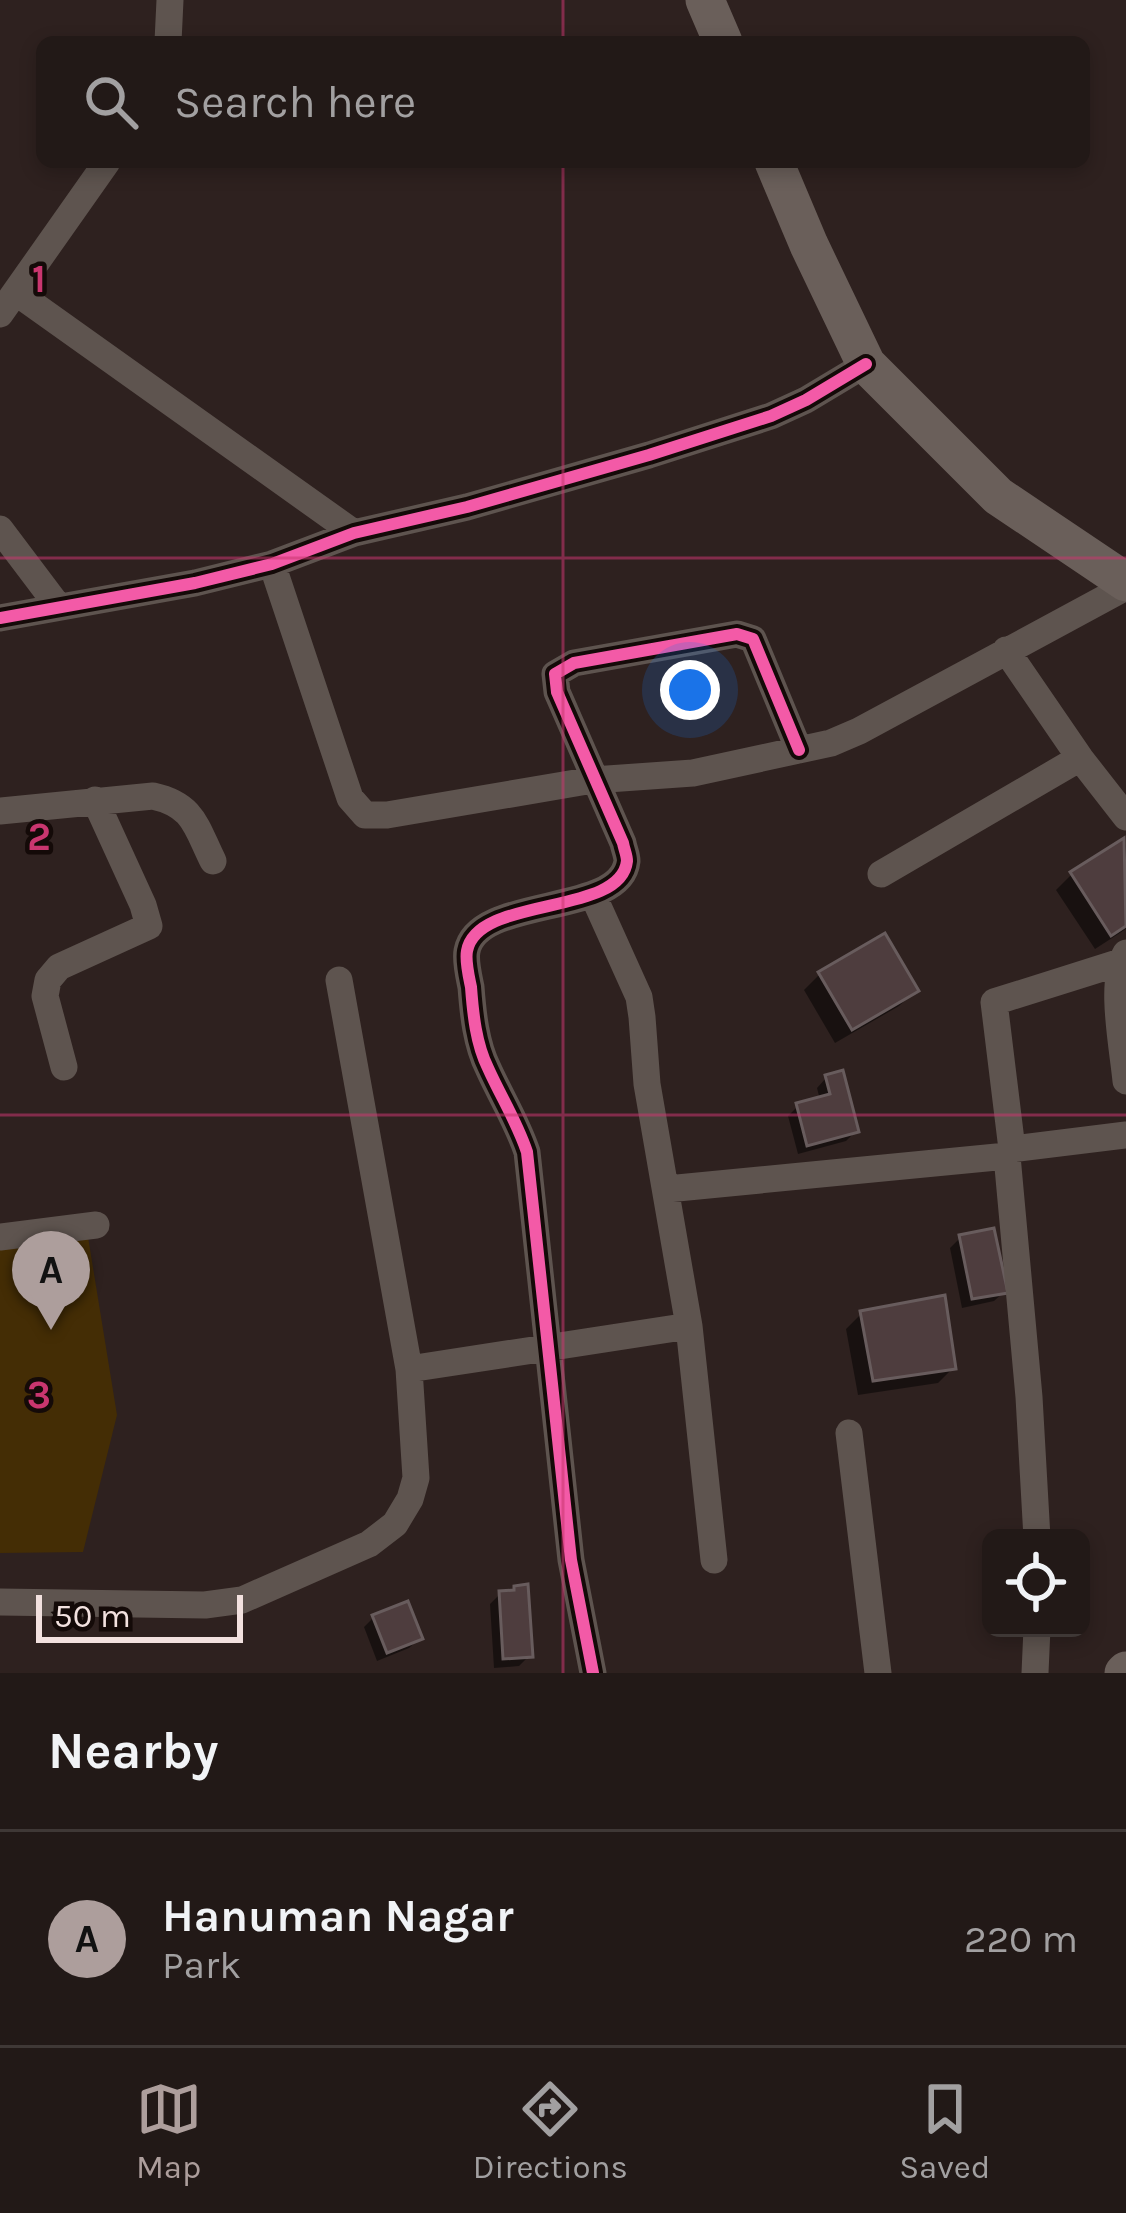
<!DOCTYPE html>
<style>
body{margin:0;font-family:Karla,sans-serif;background:#2a2220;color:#f1f3f6}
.controls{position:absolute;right:36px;bottom:36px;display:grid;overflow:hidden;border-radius:18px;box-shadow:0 6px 18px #0003}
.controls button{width:108px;height:108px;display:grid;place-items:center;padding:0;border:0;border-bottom:3px solid #3f3836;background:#221917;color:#f1f3f6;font:60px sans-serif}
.scale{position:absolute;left:36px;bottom:30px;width:207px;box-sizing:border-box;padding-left:12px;border:6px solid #f2e1df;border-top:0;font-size:33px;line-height:42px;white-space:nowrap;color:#f2e1df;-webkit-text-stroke:9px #140a08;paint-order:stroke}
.you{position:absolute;left:690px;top:690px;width:42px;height:42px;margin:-30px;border:9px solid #fff;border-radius:50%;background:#1a73e8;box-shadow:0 0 0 18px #1a73e833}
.badge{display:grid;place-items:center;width:78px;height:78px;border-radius:50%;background:#ad9e9c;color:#111;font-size:39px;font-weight:700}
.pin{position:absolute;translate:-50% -99px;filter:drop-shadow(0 3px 6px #0008)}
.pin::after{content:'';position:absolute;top:63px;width:42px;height:36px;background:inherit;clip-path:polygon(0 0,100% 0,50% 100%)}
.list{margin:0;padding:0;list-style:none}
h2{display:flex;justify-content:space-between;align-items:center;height:156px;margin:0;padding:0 48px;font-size:51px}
h2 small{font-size:39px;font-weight:400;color:#a2a0a1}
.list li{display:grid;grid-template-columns:78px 1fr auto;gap:36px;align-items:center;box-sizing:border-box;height:216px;padding:0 48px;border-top:3px solid #3f3836}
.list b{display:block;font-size:45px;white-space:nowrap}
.list p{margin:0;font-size:39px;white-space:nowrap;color:#a2a0a1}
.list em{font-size:39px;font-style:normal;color:#a2a0a1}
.icon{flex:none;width:66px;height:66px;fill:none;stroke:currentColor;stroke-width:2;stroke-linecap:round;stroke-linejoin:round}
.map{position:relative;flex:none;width:1126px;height:1673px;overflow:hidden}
.search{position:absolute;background:#221917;box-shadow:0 6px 18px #0003;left:36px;right:36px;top:36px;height:132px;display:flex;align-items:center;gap:30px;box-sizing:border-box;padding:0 42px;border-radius:18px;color:#a2a0a1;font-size:45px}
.sheet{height:372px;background:#221917}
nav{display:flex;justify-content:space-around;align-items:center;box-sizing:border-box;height:168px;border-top:3px solid #3f3836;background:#221917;font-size:33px;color:#a2a0a1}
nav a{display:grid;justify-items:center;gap:6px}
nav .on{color:#ad9e9c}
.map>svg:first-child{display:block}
</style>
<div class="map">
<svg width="1126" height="1673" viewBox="0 0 1126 1673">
<rect width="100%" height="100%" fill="#2e211f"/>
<path fill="#442d05" d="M88,1237L117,1415L83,1552L0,1553V1246Z"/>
<path fill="#0007" d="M1124,842L1126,846V929L1095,949L1056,890L1072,874Z
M820,974L915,991L899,1006L835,1043L804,990Z
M826,1078L856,1131L846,1141L798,1154L788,1116L798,1106L820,1100L817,1088Z
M960,1238L1004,1292L994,1301L962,1308L950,1248Z
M861,1314L953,1368L938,1383L858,1395L846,1329Z
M515,1589L529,1656L519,1666L494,1668L490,1604L500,1594L511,1593Z
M374,1617L419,1639L409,1648L377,1661L364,1627Z"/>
<path fill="#4e3d3e" stroke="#685c5d" stroke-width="3" d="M1124,838L1126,926L1111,936L1070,872Z
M885,933L919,991L852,1030L818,972Z
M843,1070L859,1132L807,1146L796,1103L830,1094L825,1075Z
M994,1228L1008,1293L972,1299L959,1235Z
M945,1295L956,1369L873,1381L860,1311Z
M528,1584L533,1657L503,1659L499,1591L514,1590V1586Z
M408,1601L423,1639L387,1653L372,1615Z"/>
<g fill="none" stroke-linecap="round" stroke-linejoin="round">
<path stroke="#5e544f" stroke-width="27" d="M168,42L170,0
M17,293L354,533
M0,314L107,162
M0,529L58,606
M272,564L350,798L365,815H387L593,780L693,773L831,743L859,731L1126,587
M0,618L195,583L272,564L354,533L467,507L649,455L771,416L806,400L866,364
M1006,650L1080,758
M0,811L153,796C194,805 196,827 213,861
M881,874L1080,758L1126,817
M593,895L639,997L642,1017L647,1084L689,1326L714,1560
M1126,953C1109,981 1123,1048 1126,1081
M64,1067L45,996L48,980L59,967L149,926L143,905L95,800
M1012,1149L994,1002L1121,962
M1007,1156L1029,1397L1037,1538
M667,1189L1007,1156L1012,1149L1126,1135
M0,1237L96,1225
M409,1369L689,1326
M849,1433L878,1673
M0,1602L205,1605L242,1600L369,1544L395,1524L410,1499L416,1478L409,1369L339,980
M593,1673L571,1560L527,1152C517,1122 501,1097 488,1068C476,1044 473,1014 471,987C469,977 465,961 467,951C477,895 621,917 627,861C627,855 624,849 623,843L557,692L555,674L574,663L737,634L753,639L799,750
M1035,1673L1037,1628"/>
<path stroke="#6a5f5a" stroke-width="39" d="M705,0L723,42
M774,162L809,245L866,364L998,496L1126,582
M1124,1673L1126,1671"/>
<defs>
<path id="cycleway" d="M0,618L195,583L272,564L354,533L467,507L649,455L771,416L806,400L866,364
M593,1673L571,1560L527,1152C517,1122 501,1097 488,1068C476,1044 473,1014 471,987C469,977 465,961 467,951C477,895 621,917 627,861C627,855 624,849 623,843L557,692L555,674L574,663L737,634L753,639L799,750"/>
</defs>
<use href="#cycleway" stroke="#140a08" stroke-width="20"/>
<use href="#cycleway" stroke="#f35aa7" stroke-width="12"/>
</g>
<path fill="none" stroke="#c9366f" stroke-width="3" stroke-opacity="0.55" d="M563,0V42M563,162V1673M0,558H1126M0,1115H1126"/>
<g font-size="39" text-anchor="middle" font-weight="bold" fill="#c9366f" stroke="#140a08" stroke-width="9" stroke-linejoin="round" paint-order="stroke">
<text x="39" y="292">1</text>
<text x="39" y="850">2</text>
<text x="39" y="1408">3</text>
</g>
</svg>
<div class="controls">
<button><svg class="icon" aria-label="locate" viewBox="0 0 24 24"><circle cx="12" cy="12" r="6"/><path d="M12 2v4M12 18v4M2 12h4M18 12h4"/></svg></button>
</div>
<div class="scale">50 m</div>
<div class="you"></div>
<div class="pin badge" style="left:51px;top:1330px">A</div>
<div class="search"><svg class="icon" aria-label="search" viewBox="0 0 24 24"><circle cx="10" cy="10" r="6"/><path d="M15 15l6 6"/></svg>Search here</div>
</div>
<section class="sheet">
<h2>Nearby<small></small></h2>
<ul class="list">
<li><span class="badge">A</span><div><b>Hanuman Nagar</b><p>Park</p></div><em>220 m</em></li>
</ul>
</section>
<nav>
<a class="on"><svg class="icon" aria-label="map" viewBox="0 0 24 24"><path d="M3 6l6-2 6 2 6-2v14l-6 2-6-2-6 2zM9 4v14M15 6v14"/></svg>Map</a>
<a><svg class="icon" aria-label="directions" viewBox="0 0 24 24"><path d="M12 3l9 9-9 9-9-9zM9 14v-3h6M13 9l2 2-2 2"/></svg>Directions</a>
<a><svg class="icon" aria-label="saved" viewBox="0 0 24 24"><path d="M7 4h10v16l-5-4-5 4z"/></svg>Saved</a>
</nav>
